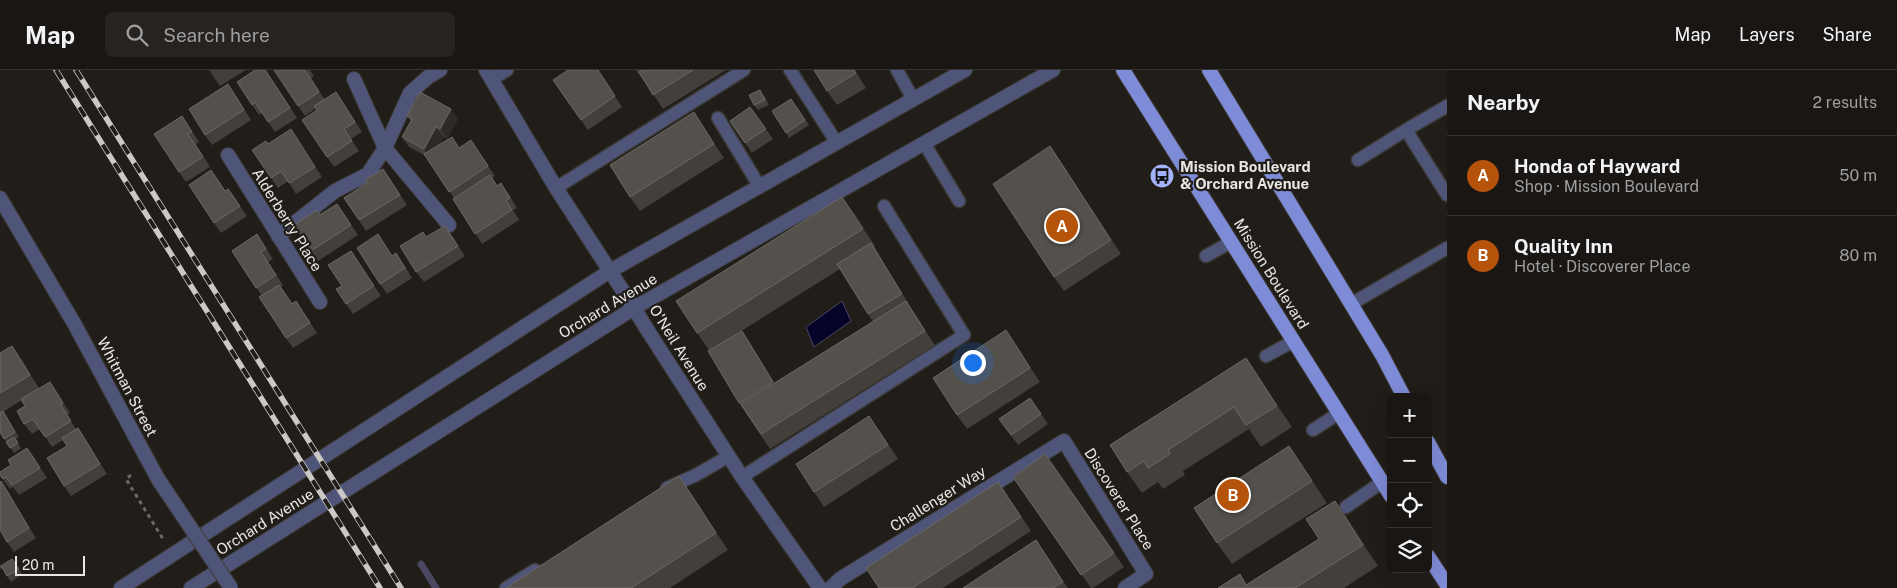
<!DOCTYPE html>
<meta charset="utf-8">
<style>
body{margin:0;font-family:"Public Sans",sans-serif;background:#262321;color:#f1f3f6}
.controls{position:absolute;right:15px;bottom:15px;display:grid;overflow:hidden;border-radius:8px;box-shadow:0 5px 20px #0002}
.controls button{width:45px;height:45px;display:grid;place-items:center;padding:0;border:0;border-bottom:1px solid #373533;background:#191613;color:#f1f3f6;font:25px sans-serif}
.scale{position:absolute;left:15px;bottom:12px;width:70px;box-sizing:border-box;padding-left:5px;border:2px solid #e9e7e4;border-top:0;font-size:14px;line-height:18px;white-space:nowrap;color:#e9e7e4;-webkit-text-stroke:4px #211d19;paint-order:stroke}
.you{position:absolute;left:972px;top:292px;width:18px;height:18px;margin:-12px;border:4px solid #fff;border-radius:50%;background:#1a73e8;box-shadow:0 0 0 8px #1a73e833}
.badge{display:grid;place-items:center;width:32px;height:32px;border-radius:50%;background:#b45309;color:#fff;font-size:16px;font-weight:700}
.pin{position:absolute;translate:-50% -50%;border:2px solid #fff;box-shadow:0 1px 5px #0006}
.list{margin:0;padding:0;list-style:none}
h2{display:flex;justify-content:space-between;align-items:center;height:65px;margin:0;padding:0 20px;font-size:21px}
h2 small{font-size:16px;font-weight:400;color:#9f9fa0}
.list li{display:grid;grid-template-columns:32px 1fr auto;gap:15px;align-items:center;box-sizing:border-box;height:80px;padding:0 20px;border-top:1px solid #373533}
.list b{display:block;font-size:19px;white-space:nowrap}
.list p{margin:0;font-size:16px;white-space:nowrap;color:#9f9fa0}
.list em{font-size:16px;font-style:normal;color:#9f9fa0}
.icon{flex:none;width:28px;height:28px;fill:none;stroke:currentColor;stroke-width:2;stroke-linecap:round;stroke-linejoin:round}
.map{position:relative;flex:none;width:1447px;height:518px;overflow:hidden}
header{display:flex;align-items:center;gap:30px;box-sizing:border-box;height:70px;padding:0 25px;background:#191613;border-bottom:1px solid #373533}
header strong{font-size:24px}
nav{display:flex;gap:28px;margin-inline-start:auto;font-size:18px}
.search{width:350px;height:45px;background:#262321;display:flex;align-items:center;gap:12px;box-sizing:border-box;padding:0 18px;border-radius:8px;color:#9f9fa0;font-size:19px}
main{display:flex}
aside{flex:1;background:#191613}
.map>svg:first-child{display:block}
</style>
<header>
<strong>Map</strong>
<div class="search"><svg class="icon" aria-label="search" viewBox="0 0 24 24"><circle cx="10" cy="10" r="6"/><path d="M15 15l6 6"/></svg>Search here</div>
<nav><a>Map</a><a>Layers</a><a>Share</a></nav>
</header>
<main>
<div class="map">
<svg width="1447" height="518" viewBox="0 0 1447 518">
<rect width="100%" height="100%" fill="#211d19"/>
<path fill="#050428" stroke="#494860" d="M842,231L851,251L814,277L806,257Z"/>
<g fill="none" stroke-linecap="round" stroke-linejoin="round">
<path stroke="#494860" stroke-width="7" d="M421,494L436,518"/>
<defs>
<path id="service" d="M790,0L837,73
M897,0L913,29
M492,9L507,0
M1447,36L1406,60L1447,125
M718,48L760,117
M924,73L959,131
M1358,90L1406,60
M556,118L744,0
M1206,186L1231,172
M1351,234L1447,178
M1266,286L1294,271
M1313,360L1339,343
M742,407L964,265L884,136
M667,418L696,405L729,386
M1346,437L1382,412
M506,518L535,500"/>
<path id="minor" d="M486,0L556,118L634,238L648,261L742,407L820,518
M354,9L385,78L449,155
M228,85L320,232
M278,166L335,121L368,104L385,78L410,23L428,7L440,0
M831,518L840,509L1064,371L1146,504L1125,518"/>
<path id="tertiary" d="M0,128L75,255L158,409
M121,518L610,201L965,0
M191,518L634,238L1053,0"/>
<path id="primary" d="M1123,0L1391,426
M1209,0L1382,285L1404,327
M1428,372L1447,407
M1428,486L1447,515"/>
</defs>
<use href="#service" stroke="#3d3935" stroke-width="15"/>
<use href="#minor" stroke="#3d3935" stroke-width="16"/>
<use href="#tertiary" stroke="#3d3935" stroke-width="16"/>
<use href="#primary" stroke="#3d3935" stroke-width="16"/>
<path stroke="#6b6865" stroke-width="3" stroke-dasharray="4 4" stroke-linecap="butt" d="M131,405L126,409L163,469"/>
<use href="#service" stroke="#4e5579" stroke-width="12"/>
<use href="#minor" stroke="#4e5579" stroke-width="14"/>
<use href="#tertiary" stroke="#4e5579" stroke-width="14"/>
<use href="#primary" stroke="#7e8bd6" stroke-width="14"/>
<defs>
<path id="rail" d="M56,0L380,518
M76,0L401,518"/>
</defs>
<use href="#rail" stroke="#cbc8c5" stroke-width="5.5"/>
<use href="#rail" stroke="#211d19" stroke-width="4" stroke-dasharray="11" stroke-linecap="butt"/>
<defs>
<path id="tertiary-bridge" d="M158,409L231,518"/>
</defs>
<use href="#tertiary-bridge" stroke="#3d3935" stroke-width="16" stroke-linecap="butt"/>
<use href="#tertiary-bridge" stroke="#4e5579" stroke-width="14"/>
</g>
<path fill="#433f3b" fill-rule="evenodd" d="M209,0H246L220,16Z
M266,0L297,48L275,62L262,43L259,45L252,35Z
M274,0H310L314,6L311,8L325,30L336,22L362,62L351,69L359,81L334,97L327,87L317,40L316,38L305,46Z
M598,0L622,37L588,60L553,10Z
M636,0H726L663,39L643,9V10Z
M855,0L866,18L837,35L827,21Z
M235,24L251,50L212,75L205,65Z
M764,25L769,35L758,40L754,35Z
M791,29L809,55L789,68L786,63Z
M750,37L773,69L752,83L730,51Z
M451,39L458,49L447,69L444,67L439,75L478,81L495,106L492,108L497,115L508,123L517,138L513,140L519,150L482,174L454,128L426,86L409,77L402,67L411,51L407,46Z
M182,46L199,72L196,74L210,97L186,112L179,102Z
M703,56L724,88L640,141L630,127Z
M291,59L322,107L296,124L288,111L278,118L271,108L268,74Z
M1050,76L1121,184L1064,221L1054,207Z
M383,99L407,135L366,161L344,128L367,113Z
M218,110L225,121L228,119L247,146L221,163L214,153Z
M337,134L358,165L318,191L311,181L320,144Z
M855,144L875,176L874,177L909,234H908L935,275L770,379L739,333L709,280L697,263ZM840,199L873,252L775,314L749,271L732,267Z
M445,156L465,186L424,212L416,202L427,167Z
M257,164L273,189L268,192L283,215L281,217L292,233L296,231L317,263L293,278L286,268L262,226L232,181Z
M378,164L392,186L403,193L412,208L387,224L380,214Z
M351,181L381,226L353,244L346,234L342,216Z
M1016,274L1040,312L967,359L957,345Z
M12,276L22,290L39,318L57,322L70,343L67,345L76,359L78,358L85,368L107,404L71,426L64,416L67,376L63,370L52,377L40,359L32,364L24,354L25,336L22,330L3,342L19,367L16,369L21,379L14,383L0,362V283Z
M1261,310L1292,357L1261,377L1249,359L1183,401L1185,405L1163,419L1158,412L1142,423L1127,402Z
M1030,328L1048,354L1018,375L999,349Z
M879,360L898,389L824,437L814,422Z
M27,378L47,408L19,425L13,417L10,419L0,405L11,395Z
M1045,384L1124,497L1093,518H1091L1013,407Z
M1304,398L1327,433L1232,494L1217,473Z
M1,411L36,468L14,482L7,472Z
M998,412L1031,461L943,518H879Z
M691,423L728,480L670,518H506Z
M1335,431L1350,452L1378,496L1344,518H1218L1247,515L1319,469Z
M1036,470L1068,518H963Z
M12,489L22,504L11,512L2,498L0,499V494L1,496Z"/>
<path fill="#2e2a26" d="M854,0H855L866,18Z
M451,39L458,49L447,69L440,59Z
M694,42L703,56L724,88L714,74Z
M436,57L444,67L431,89L424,79Z
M1050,76L1060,90L1121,184L1111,170Z
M842,127L855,144L875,176L863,159Z
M871,173L878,183L909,234L902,224Z
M906,231L916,245L935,275L925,261Z
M1006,260L1016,274L1040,312L1030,298Z
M742,261L749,271L780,323L773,312Z
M12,276L22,290L40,319L30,305Z
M1246,288L1261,310L1292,357L1277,336Z
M50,312L57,322L70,343L63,333Z
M78,358L85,368L107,404L100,394Z
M1289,376L1304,398L1327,433L1312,411Z
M27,378L35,388L47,408L40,398Z
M679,406L691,423L728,480L716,463Z
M1,411L8,421L36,468L29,458Z
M1335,431L1350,452L1378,496L1363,475Z
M1036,470L1049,488L1068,518L1063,512Z"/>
<path fill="#54514d" stroke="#6c6865" d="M255,0H265L290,38L268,52L255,32L252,35L237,12Z
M274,0H305L319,22L298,36Z
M568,0H598L615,26L581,50L553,10Z
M642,0H693L653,25L639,2Z
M814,0H854L856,3L827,21Z
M228,14L244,40L205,65L189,39Z
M760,20L765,30L754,35L749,25Z
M336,22L355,52L344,59L352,71L327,87L302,50L317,40L314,36Z
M420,22L451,39L440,59L436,57L424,79L402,67L412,49L407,46Z
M791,29L805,50L786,63L772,41Z
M750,37L766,59L745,73L730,51Z
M694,42L714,74L630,127L610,95Z
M182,46L192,62L188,64L203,87L179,102L154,64Z
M291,59L315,97L289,113L281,101L271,108L252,80L266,71L268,74Z
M452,67L459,78L471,70L488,96L449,122L424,84Z
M1050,76L1111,170L1054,207L993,114Z
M383,99L400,125L359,150L344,128L367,113L365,110Z
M211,100L225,121L228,119L240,136L214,153L189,115Z
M490,105L497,116L501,113L510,128L506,130L512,140L475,164L453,129Z
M842,127L863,159L697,263L676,231Z
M337,134L351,155L311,181L294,155L317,140L320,145Z
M445,156L458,176L416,202L400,176L423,162L426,167Z
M257,164L266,179L261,182L276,205L256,218L232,181Z
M378,164L392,186L396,183L405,198L380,214L357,178Z
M871,173L902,224L868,244L837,194Z
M351,181L374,216L346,234L336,219L342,216L328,195Z
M279,215L292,234L296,231L310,253L286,268L259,227Z
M906,231L925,261L761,364L741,334Z
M1006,260L1030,298L957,345L933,308Z
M742,261L773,312L739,333L708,281Z
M12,276L30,305L0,323V283Z
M1246,288L1277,336L1246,355L1234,337L1168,380L1170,384L1148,398L1144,391L1127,402L1110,375Z
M50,312L63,333L60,334L71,351L45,367L33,349L24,354L17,341L25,336L21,329Z
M1030,328L1041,344L1011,365L999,349Z
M3,341L15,362L4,369L0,362V343Z
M869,346L888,375L814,422L796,394Z
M78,358L100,394L64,416L47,388L67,376L62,368Z
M14,367L18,373L10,378L6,372Z
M1289,376L1312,411L1217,473L1194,438Z
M27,378L40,398L12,415L6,407L3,409L0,405V402L11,395L8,390Z
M1045,384L1114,483L1081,505L1013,407Z
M679,406L716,463L631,518H506Z
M1,411L29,458L7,472L0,460V412Z
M998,412L1021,447L912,518H879L866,498Z
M1335,431L1363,475L1295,518H1218L1240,504L1246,515L1319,469L1306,449Z
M1036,470L1063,512L1053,518H963Z
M12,489L19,499L7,506L1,496Z"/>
<defs>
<symbol id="bus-disc" viewBox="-11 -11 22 22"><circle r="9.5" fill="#a4b2fc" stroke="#211d19"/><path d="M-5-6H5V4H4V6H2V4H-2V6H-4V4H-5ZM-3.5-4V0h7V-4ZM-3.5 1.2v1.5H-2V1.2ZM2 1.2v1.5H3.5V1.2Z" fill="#111"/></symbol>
</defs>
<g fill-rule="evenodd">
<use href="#bus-disc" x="1148" y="92" width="28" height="28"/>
</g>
<g text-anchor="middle" stroke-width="4.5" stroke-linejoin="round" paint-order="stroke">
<g font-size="15" font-weight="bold" fill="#e9e7e4" stroke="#211d19" text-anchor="start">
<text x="1180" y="102">Mission Boulevard<tspan x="1180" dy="17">&amp; Orchard Avenue</tspan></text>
</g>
<g font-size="15" fill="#e9e7e4" stroke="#211d19">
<text transform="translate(287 150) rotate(58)" y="5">Alderberry Place</text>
<text transform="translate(1271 204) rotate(58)" y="5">Mission Boulevard</text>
<text transform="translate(608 236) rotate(-31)" y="5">Orchard Avenue</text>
<text transform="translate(679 278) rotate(58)" y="5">O'Neil Avenue</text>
<text transform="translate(127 317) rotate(62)" y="5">Whitman Street</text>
<text transform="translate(938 429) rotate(-32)" y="5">Challenger Way</text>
<text transform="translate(1119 429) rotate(58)" y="5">Discoverer Place</text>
<text transform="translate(265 452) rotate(-32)" y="5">Orchard Avenue</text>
</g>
</g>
</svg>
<div class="controls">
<button>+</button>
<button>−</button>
<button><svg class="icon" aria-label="locate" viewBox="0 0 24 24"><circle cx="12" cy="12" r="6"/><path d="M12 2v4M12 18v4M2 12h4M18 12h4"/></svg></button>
<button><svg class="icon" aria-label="layers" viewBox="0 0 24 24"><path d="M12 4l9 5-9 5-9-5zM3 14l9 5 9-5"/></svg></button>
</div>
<div class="scale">20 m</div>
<div class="you"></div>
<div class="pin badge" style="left:1062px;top:156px">A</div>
<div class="pin badge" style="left:1233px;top:425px">B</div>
</div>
<aside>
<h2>Nearby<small>2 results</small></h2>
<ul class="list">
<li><span class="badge">A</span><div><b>Honda of Hayward</b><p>Shop · Mission Boulevard</p></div><em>50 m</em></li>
<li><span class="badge">B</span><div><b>Quality Inn</b><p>Hotel · Discoverer Place</p></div><em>80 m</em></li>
</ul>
</aside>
</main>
